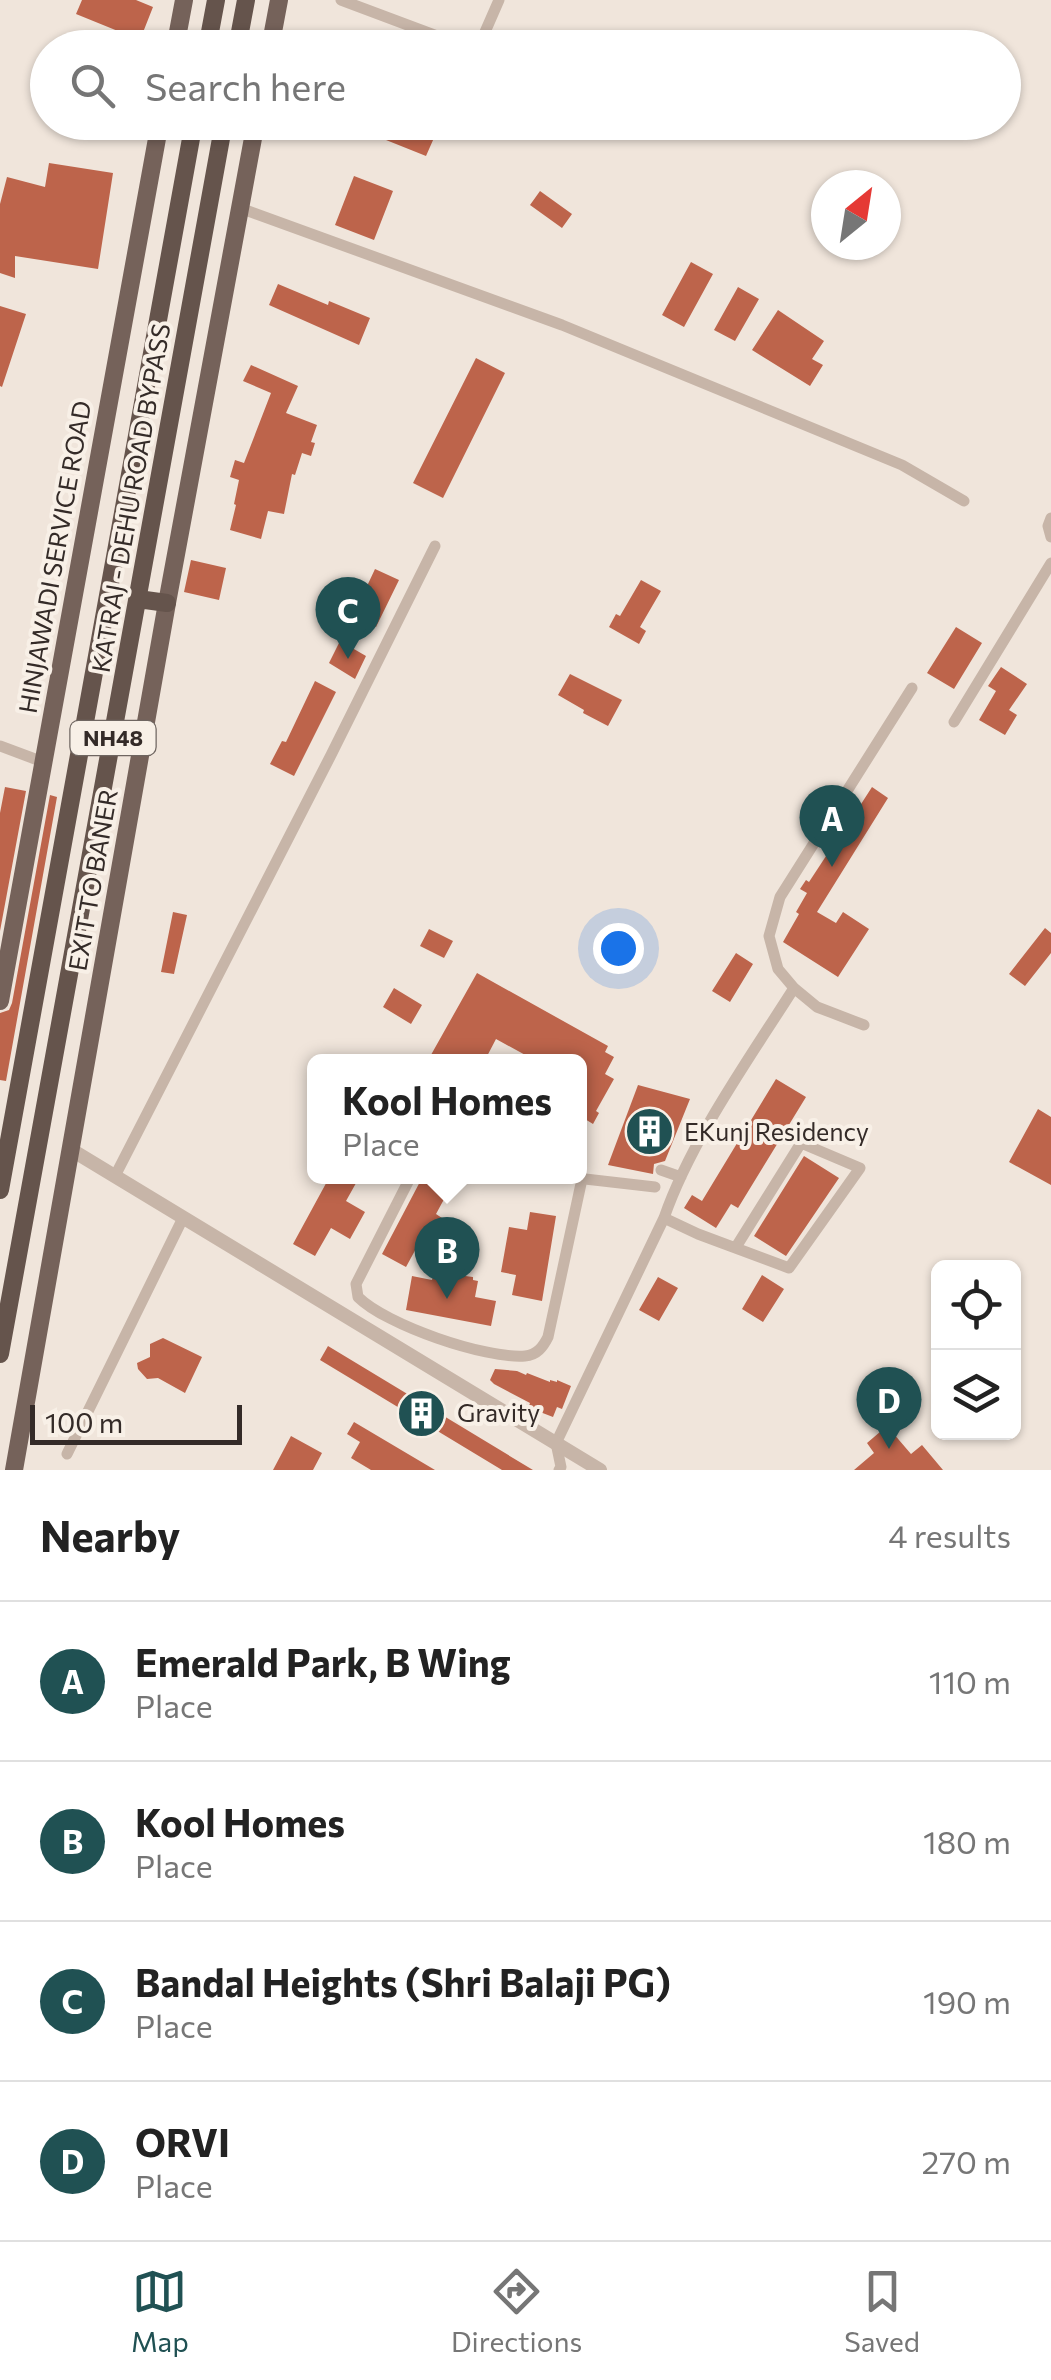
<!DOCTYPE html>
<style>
body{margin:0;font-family:Commissioner,sans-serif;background:#f6f6f6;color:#222}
.controls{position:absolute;right:30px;bottom:30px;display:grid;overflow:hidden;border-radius:15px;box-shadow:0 2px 8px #0004}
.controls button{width:90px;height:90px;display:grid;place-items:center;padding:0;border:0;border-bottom:2px solid #e0e0e0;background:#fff;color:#222;font:50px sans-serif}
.compass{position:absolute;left:811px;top:170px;width:90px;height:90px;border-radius:50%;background:#fff;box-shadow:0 2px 8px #0004;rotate:30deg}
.scale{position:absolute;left:30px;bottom:25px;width:212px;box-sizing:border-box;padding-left:10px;border:5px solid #342b28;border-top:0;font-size:28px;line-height:35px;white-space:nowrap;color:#342b28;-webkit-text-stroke:8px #f8f0e7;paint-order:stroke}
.you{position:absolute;left:618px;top:948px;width:35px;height:35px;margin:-25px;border:8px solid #fff;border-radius:50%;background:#1a73e8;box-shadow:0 0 0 15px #1a73e833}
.badge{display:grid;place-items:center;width:65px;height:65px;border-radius:50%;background:#205153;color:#fff;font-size:32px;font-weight:700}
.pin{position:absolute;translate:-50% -82px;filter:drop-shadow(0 2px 5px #0008)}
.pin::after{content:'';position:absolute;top:52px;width:35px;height:30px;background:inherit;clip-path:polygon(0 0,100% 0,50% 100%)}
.popup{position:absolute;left:307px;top:1054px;width:280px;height:130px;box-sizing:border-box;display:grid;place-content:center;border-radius:15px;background:#fff;filter:drop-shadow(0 2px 8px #0005);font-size:32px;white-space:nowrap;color:#767676}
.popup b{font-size:38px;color:#222}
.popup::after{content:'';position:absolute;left:50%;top:100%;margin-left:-20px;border:20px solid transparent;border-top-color:#fff}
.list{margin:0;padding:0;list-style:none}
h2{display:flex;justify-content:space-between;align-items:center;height:130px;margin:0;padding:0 40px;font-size:42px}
h2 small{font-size:32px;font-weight:400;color:#767676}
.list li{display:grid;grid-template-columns:65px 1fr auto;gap:30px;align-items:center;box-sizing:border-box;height:160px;padding:0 40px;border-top:2px solid #e0e0e0}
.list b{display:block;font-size:38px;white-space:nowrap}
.list p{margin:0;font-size:32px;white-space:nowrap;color:#767676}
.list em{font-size:32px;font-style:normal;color:#767676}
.icon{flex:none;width:55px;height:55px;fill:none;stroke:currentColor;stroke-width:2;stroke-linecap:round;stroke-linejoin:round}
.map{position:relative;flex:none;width:1051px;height:1470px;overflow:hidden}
.search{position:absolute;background:#fff;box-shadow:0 2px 8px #0004;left:30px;right:30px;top:30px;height:110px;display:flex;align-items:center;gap:25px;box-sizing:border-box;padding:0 35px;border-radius:55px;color:#767676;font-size:38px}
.sheet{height:770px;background:#fff}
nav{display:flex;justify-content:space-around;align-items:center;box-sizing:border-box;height:140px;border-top:2px solid #e0e0e0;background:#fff;font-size:28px;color:#767676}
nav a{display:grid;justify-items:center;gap:5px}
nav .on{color:#205153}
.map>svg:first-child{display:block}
</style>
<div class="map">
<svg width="1051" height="1470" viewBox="0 0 1051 1470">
<rect width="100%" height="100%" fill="#f0e5db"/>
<path fill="#bd644b" d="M82,0H136L153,7L140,40L76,14Z
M341,122H441L426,156Z
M49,163L113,173L98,269L15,256V278L0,273V204L7,177L45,187Z
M354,176L393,191L374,240L335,225Z
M540,191L572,214L562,228L530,205Z
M691,262L713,274L684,327L662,315Z
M278,284L328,305L329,301L370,318L359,345L269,305Z
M738,287L759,299L735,341L714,330Z
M0,306L26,314L2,387L0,386Z
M778,310L824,341L812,359L823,365L810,386L752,350Z
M476,358L505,373L443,498L413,483Z
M251,365L298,386L286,413L317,425L311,442L315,443L311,456L302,453L295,475L292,474L284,514L268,511L261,539L230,530L236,505L234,504L239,480L230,477L235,460L244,463L271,393L243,381Z
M191,560L226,568L219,600L184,592Z
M375,569L399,580L376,627L353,616Z
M641,580L661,591L640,627L646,631L639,644L609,627L616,614L620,616Z
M956,627L982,643L954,689L927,673Z
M340,641L366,656L355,679L329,663Z
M1001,667L1027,684L1009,710L1017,715L1005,735L979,720L996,691L988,686Z
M570,674L622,700L608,726L583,713L584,710L558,695Z
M315,681L336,692L294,776L270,764L282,741L286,742Z
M5,787L26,791L0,931V813Z
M872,787L888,798L817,912L836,923L843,912L869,929L838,977L783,942L799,914L796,912L807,893L800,889L806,880L809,882L830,850L826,848L840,826L845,829Z
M50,795L57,797L6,1081L0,1080V1013L9,1010L12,1003Z
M173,912L187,915L174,974L161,972Z
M1045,928L1051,933V953L1025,986L1009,974Z
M429,929L453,941L444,958L420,946Z
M736,953L753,964L730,1002L712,991Z
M477,973L608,1046L605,1052L614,1057L605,1074L614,1079L596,1111L599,1113L593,1124L580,1116V1062H538L496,1039L484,1062H427Z
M394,988L422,1005L411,1024L383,1007Z
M776,1079L806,1097L738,1208L731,1204L716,1228L684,1208L692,1195L702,1201Z
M638,1085L690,1099L665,1161L654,1164L653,1174L608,1165Z
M1038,1109L1051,1117V1185L1009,1162Z
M804,1156L839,1178L786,1256L754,1236Z
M330,1176H360L346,1201L365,1212L350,1239L331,1228L315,1256L293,1244Z
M423,1176L449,1190L436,1214L451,1224L439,1244L424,1234L406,1267L382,1254Z
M530,1212L556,1216L542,1301L512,1295L516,1275L501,1272L509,1227L527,1230Z
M434,1272L473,1277V1280L478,1281L475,1297L496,1301L491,1326L406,1310L412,1276L432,1280Z
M762,1275L784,1289L763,1322L742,1309Z
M658,1277L678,1288L659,1321L639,1310Z
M163,1338L202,1357L185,1393L158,1378L147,1379L138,1369L137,1363L150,1357V1344Z
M328,1346L533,1470H502L320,1360Z
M495,1369L517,1371L526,1375L527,1373L550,1382V1380L557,1382V1380L571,1386L562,1409L557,1407L553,1417L540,1412L529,1406L530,1403L494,1384L490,1380Z
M354,1422L435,1470H371L351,1458L360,1442L347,1434Z
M887,1426L911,1454L922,1445L943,1470H854L874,1453L867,1443Z
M291,1436L322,1453L313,1470H273Z"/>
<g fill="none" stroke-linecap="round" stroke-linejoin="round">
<path stroke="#c7b5a8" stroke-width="11" d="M341,0L469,48
M478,48L499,0
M240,208L562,325L902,465L964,501
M1051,518L1048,526L1051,537
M954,722L1051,563
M0,746L43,762
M864,1025L817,1007L794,988L778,969L769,936L780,897L912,688
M661,1170L681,1177
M115,1176L331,755L435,546
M411,1176L356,1284L358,1297C386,1325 485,1359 525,1356C537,1355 543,1347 548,1337L582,1179
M559,1176L655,1187
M664,1218L698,1234L789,1268L860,1168L801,1143L736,1247
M67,1454L183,1218
M559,1470L561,1467L556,1443L664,1218C691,1140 749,1059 794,988"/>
<path stroke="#c7b5a8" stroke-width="14" d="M70,1149L600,1470"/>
<path stroke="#75625a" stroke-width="18" d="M175,48L184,0
M270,48L279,0
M0,1001L160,122
M14,1470L167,603L256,122"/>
<path stroke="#65544c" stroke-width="18" d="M207,48L216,0
M237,48L246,0
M138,599L167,603
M0,1190L194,122
M0,1354L224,122"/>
</g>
<defs>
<symbol id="building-disc" viewBox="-11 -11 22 22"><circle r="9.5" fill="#205153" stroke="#f8f0e7"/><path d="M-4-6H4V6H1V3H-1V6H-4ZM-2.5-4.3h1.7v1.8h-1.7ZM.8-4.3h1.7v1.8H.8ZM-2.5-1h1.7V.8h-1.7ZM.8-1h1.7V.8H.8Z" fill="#fff"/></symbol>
</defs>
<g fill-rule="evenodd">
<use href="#building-disc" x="622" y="1104" width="55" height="55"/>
<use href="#building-disc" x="394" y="1386" width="55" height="55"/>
</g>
<g text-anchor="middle" stroke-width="8" stroke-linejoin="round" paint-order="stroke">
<rect fill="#f8f0e7" stroke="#6f6661" stroke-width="2.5" x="70.5" y="721" width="85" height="34" rx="8"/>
<g font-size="22" font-weight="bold" fill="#342b28">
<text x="113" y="746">NH48</text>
</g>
<g font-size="25" fill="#342b28" stroke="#f8f0e7">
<text transform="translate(131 498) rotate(-80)" y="9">KATRAJ - DEHU ROAD BYPASS</text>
<text transform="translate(55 557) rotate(-80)" y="9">HINJAWADI SERVICE ROAD</text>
<text transform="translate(93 880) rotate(-80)" y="9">EXIT TO BANER</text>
</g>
<g font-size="25" fill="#342b28" stroke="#f8f0e7" text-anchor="start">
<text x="684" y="1141">EKunj Residency</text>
<text x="457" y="1422">Gravity</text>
</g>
</g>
</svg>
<div class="controls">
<button><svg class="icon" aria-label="locate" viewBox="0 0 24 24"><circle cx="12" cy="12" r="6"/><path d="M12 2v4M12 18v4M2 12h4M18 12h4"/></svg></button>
<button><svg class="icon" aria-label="layers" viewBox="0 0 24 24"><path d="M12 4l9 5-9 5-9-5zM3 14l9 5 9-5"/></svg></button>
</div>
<svg class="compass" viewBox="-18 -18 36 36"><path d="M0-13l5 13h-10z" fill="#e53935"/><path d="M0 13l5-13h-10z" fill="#767676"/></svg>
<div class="scale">100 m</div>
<div class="you"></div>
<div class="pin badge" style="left:832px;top:867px">A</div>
<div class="pin badge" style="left:447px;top:1299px">B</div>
<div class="popup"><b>Kool Homes</b>Place</div>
<div class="pin badge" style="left:348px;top:659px">C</div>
<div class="pin badge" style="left:889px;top:1449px">D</div>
<div class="search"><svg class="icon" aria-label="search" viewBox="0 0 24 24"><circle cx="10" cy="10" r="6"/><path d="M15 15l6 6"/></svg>Search here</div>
</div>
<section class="sheet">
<h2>Nearby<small>4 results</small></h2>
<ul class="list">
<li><span class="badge">A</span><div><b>Emerald Park, B Wing</b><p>Place</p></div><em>110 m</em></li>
<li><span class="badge">B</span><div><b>Kool Homes</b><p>Place</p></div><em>180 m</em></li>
<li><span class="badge">C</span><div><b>Bandal Heights (Shri Balaji PG)</b><p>Place</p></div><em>190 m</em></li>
<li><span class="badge">D</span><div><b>ORVI</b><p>Place</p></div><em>270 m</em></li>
</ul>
</section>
<nav>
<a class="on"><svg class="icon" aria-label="map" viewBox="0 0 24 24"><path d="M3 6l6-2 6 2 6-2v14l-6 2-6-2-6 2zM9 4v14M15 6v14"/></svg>Map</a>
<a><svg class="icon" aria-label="directions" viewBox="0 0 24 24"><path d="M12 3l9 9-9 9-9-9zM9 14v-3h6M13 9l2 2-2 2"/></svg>Directions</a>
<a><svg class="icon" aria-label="saved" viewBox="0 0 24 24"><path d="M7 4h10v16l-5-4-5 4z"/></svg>Saved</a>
</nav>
